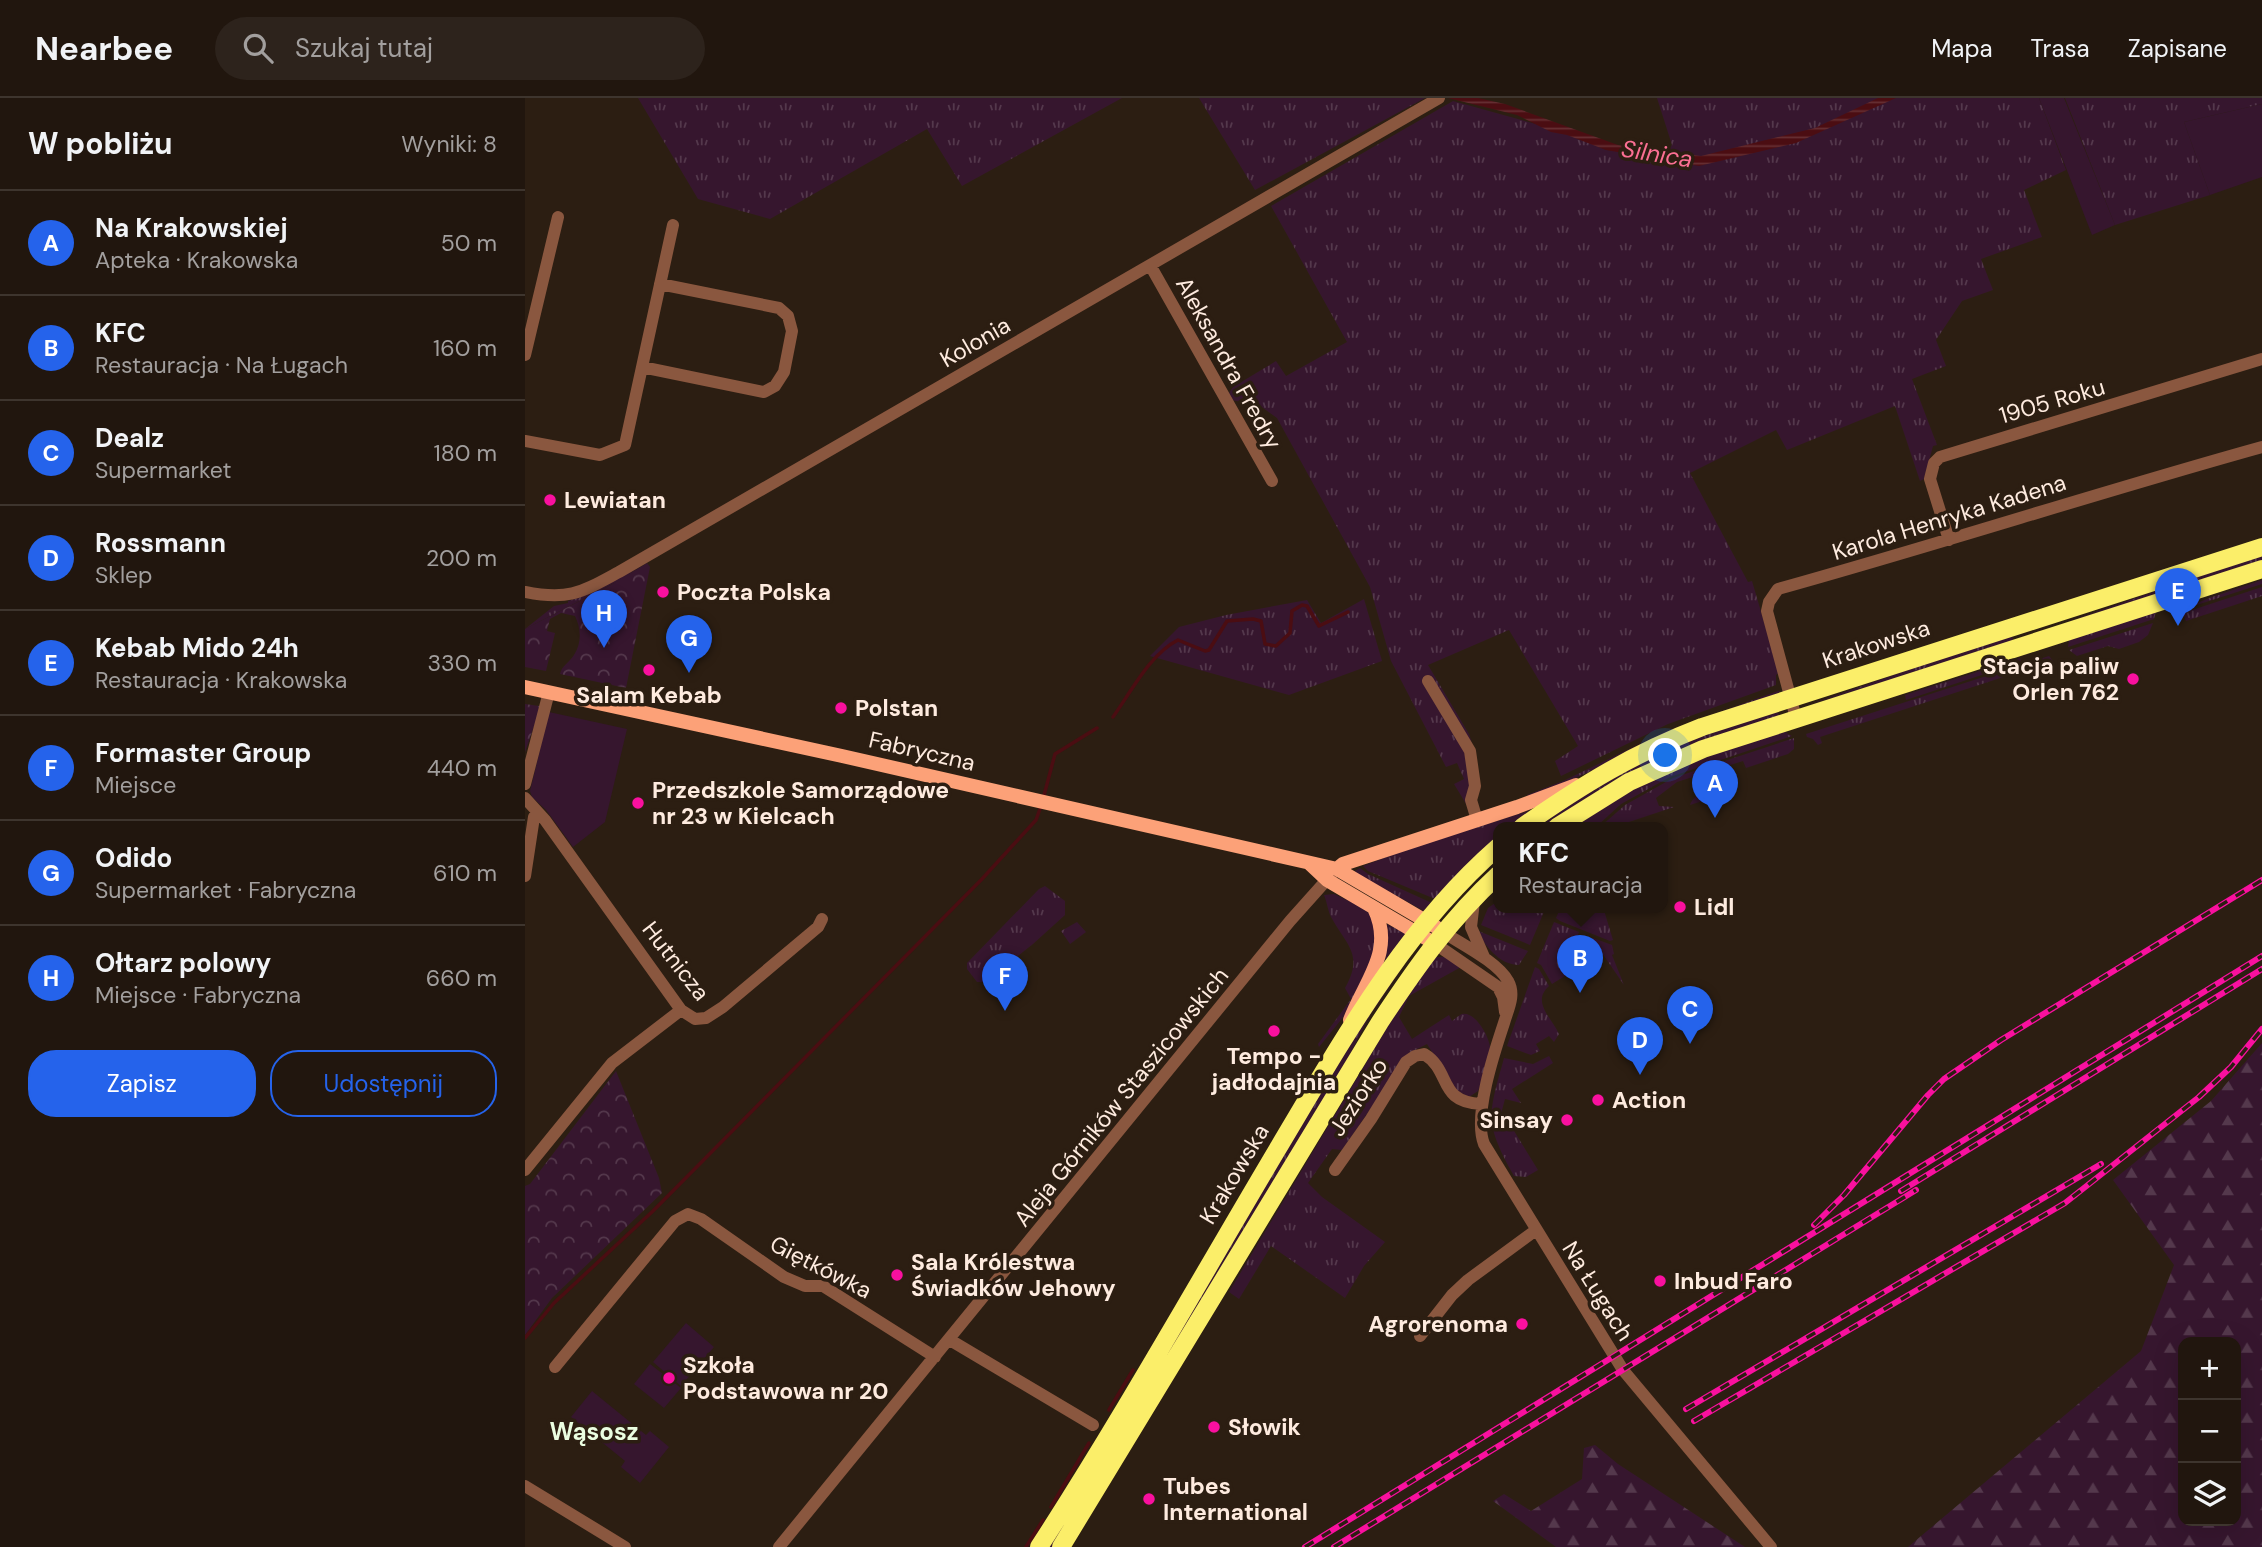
<!DOCTYPE html>
<html lang="pl">
<meta charset="utf-8">
<style>
body{margin:0;font-family:"DM Sans",sans-serif;background:#2d231c;color:#f1f3f6}
.controls{position:absolute;right:21px;bottom:21px;display:grid;overflow:hidden;border-radius:14px;box-shadow:0 7px 28px #0002}
.controls button{width:63px;height:63px;display:grid;place-items:center;padding:0;border:0;border-bottom:2px solid #3e352e;background:#21160e;color:#f1f3f6;font:35px sans-serif}
.you{position:absolute;left:1141px;top:658px;width:24px;height:24px;margin:-18px;border:5px solid #fff;border-radius:50%;background:#1a73e8;box-shadow:0 0 0 10px #1a73e833}
.badge{display:grid;place-items:center;width:46px;height:46px;border-radius:50%;background:#2563eb;color:#fff;font-size:23px;font-weight:700}
.pin{position:absolute;translate:-50% -58px;filter:drop-shadow(0 2px 4px #0008)}
.pin::after{content:'';position:absolute;top:37px;width:24px;height:21px;background:inherit;clip-path:polygon(0 0,100% 0,50% 100%)}
.popup{position:absolute;left:968px;top:724px;width:175px;height:91px;box-sizing:border-box;display:grid;place-content:center;border-radius:14px;background:#21160e;filter:drop-shadow(0 2px 5px #0005);font-size:23px;white-space:nowrap;color:#a29f9e}
.popup b{font-size:26px;color:#f1f3f6}
.popup::after{content:'';position:absolute;left:50%;top:100%;margin-left:-14px;border:14px solid transparent;border-top-color:#21160e}
.list{margin:0;padding:0;list-style:none}
h2{display:flex;justify-content:space-between;align-items:center;height:91px;margin:0;padding:0 28px;font-size:30px}
h2 small{font-size:23px;font-weight:400;color:#a29f9e}
.list li{display:grid;grid-template-columns:46px 1fr auto;gap:21px;align-items:center;box-sizing:border-box;height:105px;padding:0 28px;border-top:2px solid #3e352e}
.list b{display:block;font-size:26px;white-space:nowrap}
.list p{margin:0;font-size:23px;white-space:nowrap;color:#a29f9e}
.list em{font-size:23px;font-style:normal;color:#a29f9e}
.actions{display:flex;gap:14px;padding:21px 28px}
.actions a{flex:1;padding:16px 0;border:2px solid #2563eb;border-radius:28px;text-align:center;font-size:24px;color:#2563eb}
.actions .main{background:#2563eb;color:#fff}
.icon{flex:none;width:38px;height:38px;fill:none;stroke:currentColor;stroke-width:2;stroke-linecap:round;stroke-linejoin:round}
.map{position:relative;flex:none;width:1737px;height:1449px;overflow:hidden}
header{display:flex;align-items:center;gap:42px;box-sizing:border-box;height:98px;padding:0 35px;background:#21160e;border-bottom:2px solid #3e352e}
header strong{font-size:33px}
nav{display:flex;gap:38px;margin-inline-start:auto;font-size:24px}
.search{width:490px;height:63px;background:#2d231c;display:flex;align-items:center;gap:18px;box-sizing:border-box;padding:0 24px;border-radius:38px;color:#a29f9e;font-size:26px}
main{display:flex}
aside{flex:1;background:#21160e}
.map>svg:first-child{display:block}
</style>
<header>
<strong>Nearbee</strong>
<div class="search"><svg class="icon" aria-label="search" viewBox="0 0 24 24"><circle cx="10" cy="10" r="6"/><path d="M15 15l6 6"/></svg>Szukaj tutaj</div>
<nav><a>Mapa</a><a>Trasa</a><a>Zapisane</a></nav>
</header>
<main>
<aside>
<h2>W pobliżu<small>Wyniki: 8</small></h2>
<ul class="list">
<li><span class="badge">A</span><div><b>Na Krakowskiej</b><p>Apteka · Krakowska</p></div><em>50 m</em></li>
<li><span class="badge">B</span><div><b>KFC</b><p>Restauracja · Na Ługach</p></div><em>160 m</em></li>
<li><span class="badge">C</span><div><b>Dealz</b><p>Supermarket</p></div><em>180 m</em></li>
<li><span class="badge">D</span><div><b>Rossmann</b><p>Sklep</p></div><em>200 m</em></li>
<li><span class="badge">E</span><div><b>Kebab Mido 24h</b><p>Restauracja · Krakowska</p></div><em>330 m</em></li>
<li><span class="badge">F</span><div><b>Formaster Group</b><p>Miejsce</p></div><em>440 m</em></li>
<li><span class="badge">G</span><div><b>Odido</b><p>Supermarket · Fabryczna</p></div><em>610 m</em></li>
<li><span class="badge">H</span><div><b>Ołtarz polowy</b><p>Miejsce · Fabryczna</p></div><em>660 m</em></li>
</ul>
<div class="actions"><a class="main">Zapisz</a><a>Udostępnij</a></div>
</aside>
<div class="map">
<svg width="1737" height="1449" viewBox="0 0 1737 1449">
<defs>
<pattern id="grass-tufts" width="24" height="20" patternUnits="userSpaceOnUse" patternTransform="scale(1.75)"><rect width="24" height="20" fill="#36162e"/><path d="M3 7l-1-3M5 7V3M7 7l1-3M15 17l-1-3M17 17v-4M19 17l1-3" fill="none" stroke="#54384c"/></pattern>
<pattern id="forest-firs" width="22" height="20" patternUnits="userSpaceOnUse" patternTransform="scale(1.75)"><rect width="22" height="20" fill="#36162e"/><path d="M5 1l3.5 6h-7zM16 11l3.5 6h-7z" fill="#54384c"/></pattern>
<pattern id="park-crowns" width="20" height="18" patternUnits="userSpaceOnUse" patternTransform="scale(1.75)"><rect width="20" height="18" fill="#36162e"/><path d="M2 6a3 3 0 1 1 6 0M12 15a3 3 0 1 1 6 0" fill="none" stroke="#54384c"/></pattern>
<pattern id="water-rules" width="6" height="5" patternUnits="userSpaceOnUse" patternTransform="scale(1.75)"><rect width="6" height="5" fill="#4b0d12"/><path d="M0 2.5h6" fill="none" stroke="#663034"/></pattern>
</defs>
<rect width="100%" height="100%" fill="#2c1e12"/>
<path fill="url(#grass-tufts)" d="M113,0H597L437,88L402,31L245,121L173,101Z
M674,0H900L730,92Z
M1132,0H1514L1541,72L1499,92L1517,139L1456,161L1468,192L1437,203L1411,242L1421,268L1387,281L1412,347L1408,348L1399,381L1395,383L1370,308L1262,352L1251,332L1165,375L1223,484L1227,483L1254,575L1251,577V587L1143,626L1036,678L1030,663L1053,648L984,532L903,567L944,636C953,659 947,685 943,709L929,686L939,681L932,665L921,669L866,563L845,489L752,320L734,307L706,302L704,295L708,289L751,263L761,278L822,244L746,108L928,3L1040,34L1081,52L1139,58L1147,47Z
M1540,0H1737V6L1659,24L1685,97L1590,127Z
M1737,456V464L1542,524Z
M121,464L97,481L0,531L29,508L43,505V503L56,499Z
M1737,482V486L1653,513L1684,500Z
M1737,489V498L1661,523L1658,515Z
M839,501L857,563L764,597L625,558L654,529L701,517L782,502L796,525Z
M1631,513L1629,521L1543,549L1544,542Z
M1628,525L1623,537L1614,544L1594,551L1583,548L1552,558L1544,552Z
M1486,536L1489,544L1283,607Z
M1524,558L1529,564L1523,570L1521,565L1295,639L1297,645L1293,647L1288,641L1282,639L1281,636Z
M1495,560L1496,564L1381,602L1380,597Z
M1253,593H1255L1253,596L1128,642L1062,675L1004,699L1002,697L1038,683L1142,633Z
M1251,614L1254,616L1252,619L1033,720L1021,729H1015C1038,711 1060,693 1086,679C1137,650 1195,631 1251,614Z
M1258,633L1267,638L1145,679L1096,706L1071,729H1053C1094,685 1200,651 1258,633Z
M1269,640V651L1263,656L1221,670L1218,663L1152,684L1131,700L1134,708L1149,709L1089,729H1075L1100,707L1148,680Z
M1208,685L1209,693L1165,707C1170,692 1194,690 1208,685Z
M1007,712L987,729H973V741L910,801L843,773L838,768L882,751Z
M835,770L843,776L907,805L899,813L832,776L830,773Z
M520,788L540,803V817L508,846L460,884H452L442,871V865L514,791Z
M809,796L835,808L846,817L853,846L824,912L794,949L793,946L826,901L820,890C839,856 822,848 806,819C803,813 802,804 799,797Z
M973,803V809H1021L1005,847L956,827L963,810Z
M1036,809H1078L1088,842L1085,843L1035,823L1031,820Z
M552,824L561,834L545,846L536,833Z
M1029,824L1054,834L1052,839L1066,845L1068,840L1087,847L1089,856L1087,857L1099,887L1077,855L1027,886L1016,867L1012,865Z
M862,826L881,836L860,864L863,842Z
M951,832L1003,853L994,867C974,867 960,847 951,832Z
M910,859H921L936,869L884,898L874,919L887,941L924,917L927,923C928,922 936,916 937,916C950,913 964,938 965,949C965,962 958,981 953,993L944,999L932,993L902,946L884,955L817,1052L807,1051L783,1085L797,1099L860,1144L839,1168L820,1200L746,1148L714,1201L704,1194L881,898Z
M882,863L844,919L823,960L531,1449H522L845,910Z
M1010,869L1014,871L1024,888C1006,904 1027,920 1034,936L1029,944L1024,938L1011,946L1015,953L1006,957L982,948Z
M1024,958L1028,965L987,991L996,1005L980,1001L976,1016L988,1019L983,1023L1013,1072L1001,1079L989,1078C959,1024 963,1018 979,960L1008,966Z"/>
<path fill="url(#forest-firs)" fill-rule="evenodd" d="M1737,945V1449H1383L1616,1253L1649,1167L1588,1082L1686,1003ZM1658,1244H1711V1423H1658Z
M1070,1347L1093,1366L1220,1449H1031L968,1403L979,1396L1006,1413L1057,1381L1059,1350Z"/>
<path fill="url(#park-crowns)" d="M122,465L125,469L101,590L35,576C37,567 44,565 49,557C57,545 56,530 50,518L36,515L25,521L22,533L30,535L21,573L0,569V531L86,487Z
M0,606L14,608L13,617L0,654Z
M91,973L134,1080L137,1095L27,1200L0,1237V1088L5,1086Z"/>
<path fill="#36162e" d="M1514,0H1539L1590,127L1567,137Z
M1737,6V79L1685,97L1659,24Z
M24,614L102,631L80,724L48,749L21,712L7,699L5,693Z
M161,1225L189,1249L156,1288L128,1264Z
M125,1266L156,1290L139,1310L109,1286Z
M67,1293L121,1337L125,1333L144,1349L115,1385L96,1369L100,1363L46,1319Z"/>
<path fill="url(#water-rules)" d="M923,0H953L980,6L1093,47L1176,58L1290,30L1353,0H1371L1271,45L1174,68L1081,52L1042,37L1026,34L992,17Z"/>
<g fill="none" stroke-linecap="round" stroke-linejoin="round">
<path stroke="#4b0d12" stroke-width="3.5" d="M588,619C606,594 625,556 653,542L680,553L684,552L702,523L728,521L736,523L740,546L751,548L765,535L767,513L777,507L782,508L794,528L823,514
M518,701L530,656L572,630
M0,1240L29,1205L128,1113L457,781L511,722L516,708
M584,1312L608,1272
M526,1409L564,1345
M501,1449L518,1422"/>
<path stroke="#8a573f" stroke-width="12" d="M625,167L747,383
M0,257L33,119
M117,269L239,294L250,288L259,274L267,233L263,218L254,210L135,186
M0,343L75,357L100,347L148,127
M1424,442L1405,381L1409,365L1415,359L1737,261
M0,494C44,503 57,494 94,474L914,0
M903,583L945,653L950,688L946,702L952,722
M1271,620L1242,513L1244,504L1253,491C1415,446 1575,394 1737,349
M0,686L24,594
M0,700L20,722L156,912L170,921L181,920L198,909L293,829L297,821
M0,778L9,719L12,714
M949,803L946,829L959,859
M918,834C936,846 973,864 983,883C991,897 983,911 979,925C969,955 948,1018 959,1046L1098,1272L1246,1449
M909,845L973,889L978,899L980,914
M0,1072L87,965L156,912
M810,1072L846,1021L881,964L890,958L899,956C927,973 912,1004 956,1006
M895,1238L927,1197L943,1182L1011,1132
M425,1242L568,1327
M30,1269L150,1123L163,1116L176,1121L259,1179L280,1188H298L410,1259
M0,1388L100,1449
M254,1449L765,823L807,776"/>
<path stroke="#fca178" stroke-width="14" d="M0,589L317,658L812,771L911,829
M785,766L802,782L909,845
M812,771L818,766L992,709L1051,687
M825,922C840,882 870,854 849,810"/>
<path stroke="#fbee69" stroke-width="18" d="M997,729C1057,687 1109,655 1177,629L1737,449
M1032,729L1104,684L1178,651L1737,471
M514,1449C598,1319 673,1185 752,1052C816,945 878,832 973,749
M536,1449L855,924C890,871 925,821 973,777"/>
<defs>
<path id="rail" d="M1376,1093L1737,871
M1289,1127L1319,1097L1403,997L1419,981L1476,942L1737,782
M1161,1311L1576,1066
M1169,1323L1540,1105L1674,999L1706,969L1737,931
M780,1449L1737,858
M809,1449L1391,1092"/>
</defs>
<use href="#rail" stroke="#f9109f" stroke-width="6"/>
<use href="#rail" stroke="#2c1e12" stroke-width="3.5" stroke-dasharray="10" stroke-linecap="butt"/>
</g>
<g fill="#f9109f" stroke="#2c1e12" stroke-width="2.5">
<circle cx="25" cy="402" r="7"/>
<circle cx="138" cy="494" r="7"/>
<circle cx="124" cy="572" r="7"/>
<circle cx="1608" cy="581" r="7"/>
<circle cx="316" cy="610" r="7"/>
<circle cx="113" cy="705" r="7"/>
<circle cx="1155" cy="809" r="7"/>
<circle cx="749" cy="933" r="7"/>
<circle cx="1073" cy="1002" r="7"/>
<circle cx="1042" cy="1022" r="7"/>
<circle cx="372" cy="1177" r="7"/>
<circle cx="1135" cy="1183" r="7"/>
<circle cx="997" cy="1226" r="7"/>
<circle cx="144" cy="1280" r="7"/>
<circle cx="689" cy="1329" r="7"/>
<circle cx="624" cy="1401" r="7"/>
</g>
<g text-anchor="middle" stroke-width="7" stroke-linejoin="round" paint-order="stroke">
<g font-size="23" fill="#feebdf" stroke="#2c1e12">
<text transform="translate(450 244) rotate(-30)" y="8">Kolonia</text>
<text transform="translate(704 265) rotate(61)" y="8">Aleksandra Fredry</text>
<text transform="translate(1527 303) rotate(-16)" y="8">1905 Roku</text>
<text transform="translate(1424 419) rotate(-17)" y="8">Karola Henryka Kadena</text>
<text transform="translate(1351 546) rotate(-18)" y="8">Krakowska</text>
<text transform="translate(397 653) rotate(13)" y="8">Fabryczna</text>
<text transform="translate(151 863) rotate(52)" y="8">Hutnicza</text>
<text transform="translate(596 999) rotate(-51)" y="8">Aleja Górników Staszicowskich</text>
<text transform="translate(833 999) rotate(-57)" y="8">Jeziorko</text>
<text transform="translate(709 1076) rotate(-59)" y="8">Krakowska</text>
<text transform="translate(296 1169) rotate(27)" y="8">Giętkówka</text>
<text transform="translate(1073 1193) rotate(58)" y="8">Na Ługach</text>
</g>
<g font-size="23" font-weight="bold" fill="#feebdf" stroke="#2c1e12" text-anchor="start">
<text x="39" y="410">Lewiatan</text>
<text x="152" y="502">Poczta Polska</text>
<text x="1594" y="576" text-anchor="end">Stacja paliw<tspan x="1594" dy="26">Orlen 762</tspan></text>
<text x="124" y="605" text-anchor="middle">Salam Kebab</text>
<text x="330" y="618">Polstan</text>
<text x="127" y="700">Przedszkole Samorządowe<tspan x="127" dy="26">nr 23 w Kielcach</tspan></text>
<text x="1169" y="817">Lidl</text>
<text x="749" y="966" text-anchor="middle">Tempo -<tspan x="749" dy="26">jadłodajnia</tspan></text>
<text x="1087" y="1010">Action</text>
<text x="1028" y="1030" text-anchor="end">Sinsay</text>
<text x="386" y="1172">Sala Królestwa<tspan x="386" dy="26">Świadków Jehowy</tspan></text>
<text x="1149" y="1191">Inbud Faro</text>
<text x="983" y="1234" text-anchor="end">Agrorenoma</text>
<text x="158" y="1275">Szkoła<tspan x="158" dy="26">Podstawowa nr 20</tspan></text>
<text x="703" y="1337">Słowik</text>
<text x="638" y="1396">Tubes<tspan x="638" dy="26">International</tspan></text>
</g>
<g font-size="24" font-style="italic" fill="#fb6f93" stroke="#2c1e12">
<text transform="translate(1132 56) rotate(9)" y="8">Silnica</text>
</g>
<g font-size="24" font-weight="bold" fill="#ebfee1" stroke="#2c1e12">
<text x="69" y="1342">Wąsosz</text>
</g>
</g>
</svg>
<div class="controls">
<button>+</button>
<button>−</button>
<button><svg class="icon" aria-label="layers" viewBox="0 0 24 24"><path d="M12 4l9 5-9 5-9-5zM3 14l9 5 9-5"/></svg></button>
</div>
<div class="you"></div>
<div class="pin badge" style="left:1190px;top:720px">A</div>
<div class="pin badge" style="left:1055px;top:895px">B</div>
<div class="popup"><b>KFC</b>Restauracja</div>
<div class="pin badge" style="left:1165px;top:946px">C</div>
<div class="pin badge" style="left:1115px;top:977px">D</div>
<div class="pin badge" style="left:1653px;top:528px">E</div>
<div class="pin badge" style="left:480px;top:913px">F</div>
<div class="pin badge" style="left:164px;top:575px">G</div>
<div class="pin badge" style="left:79px;top:550px">H</div>
</div>
</main>
